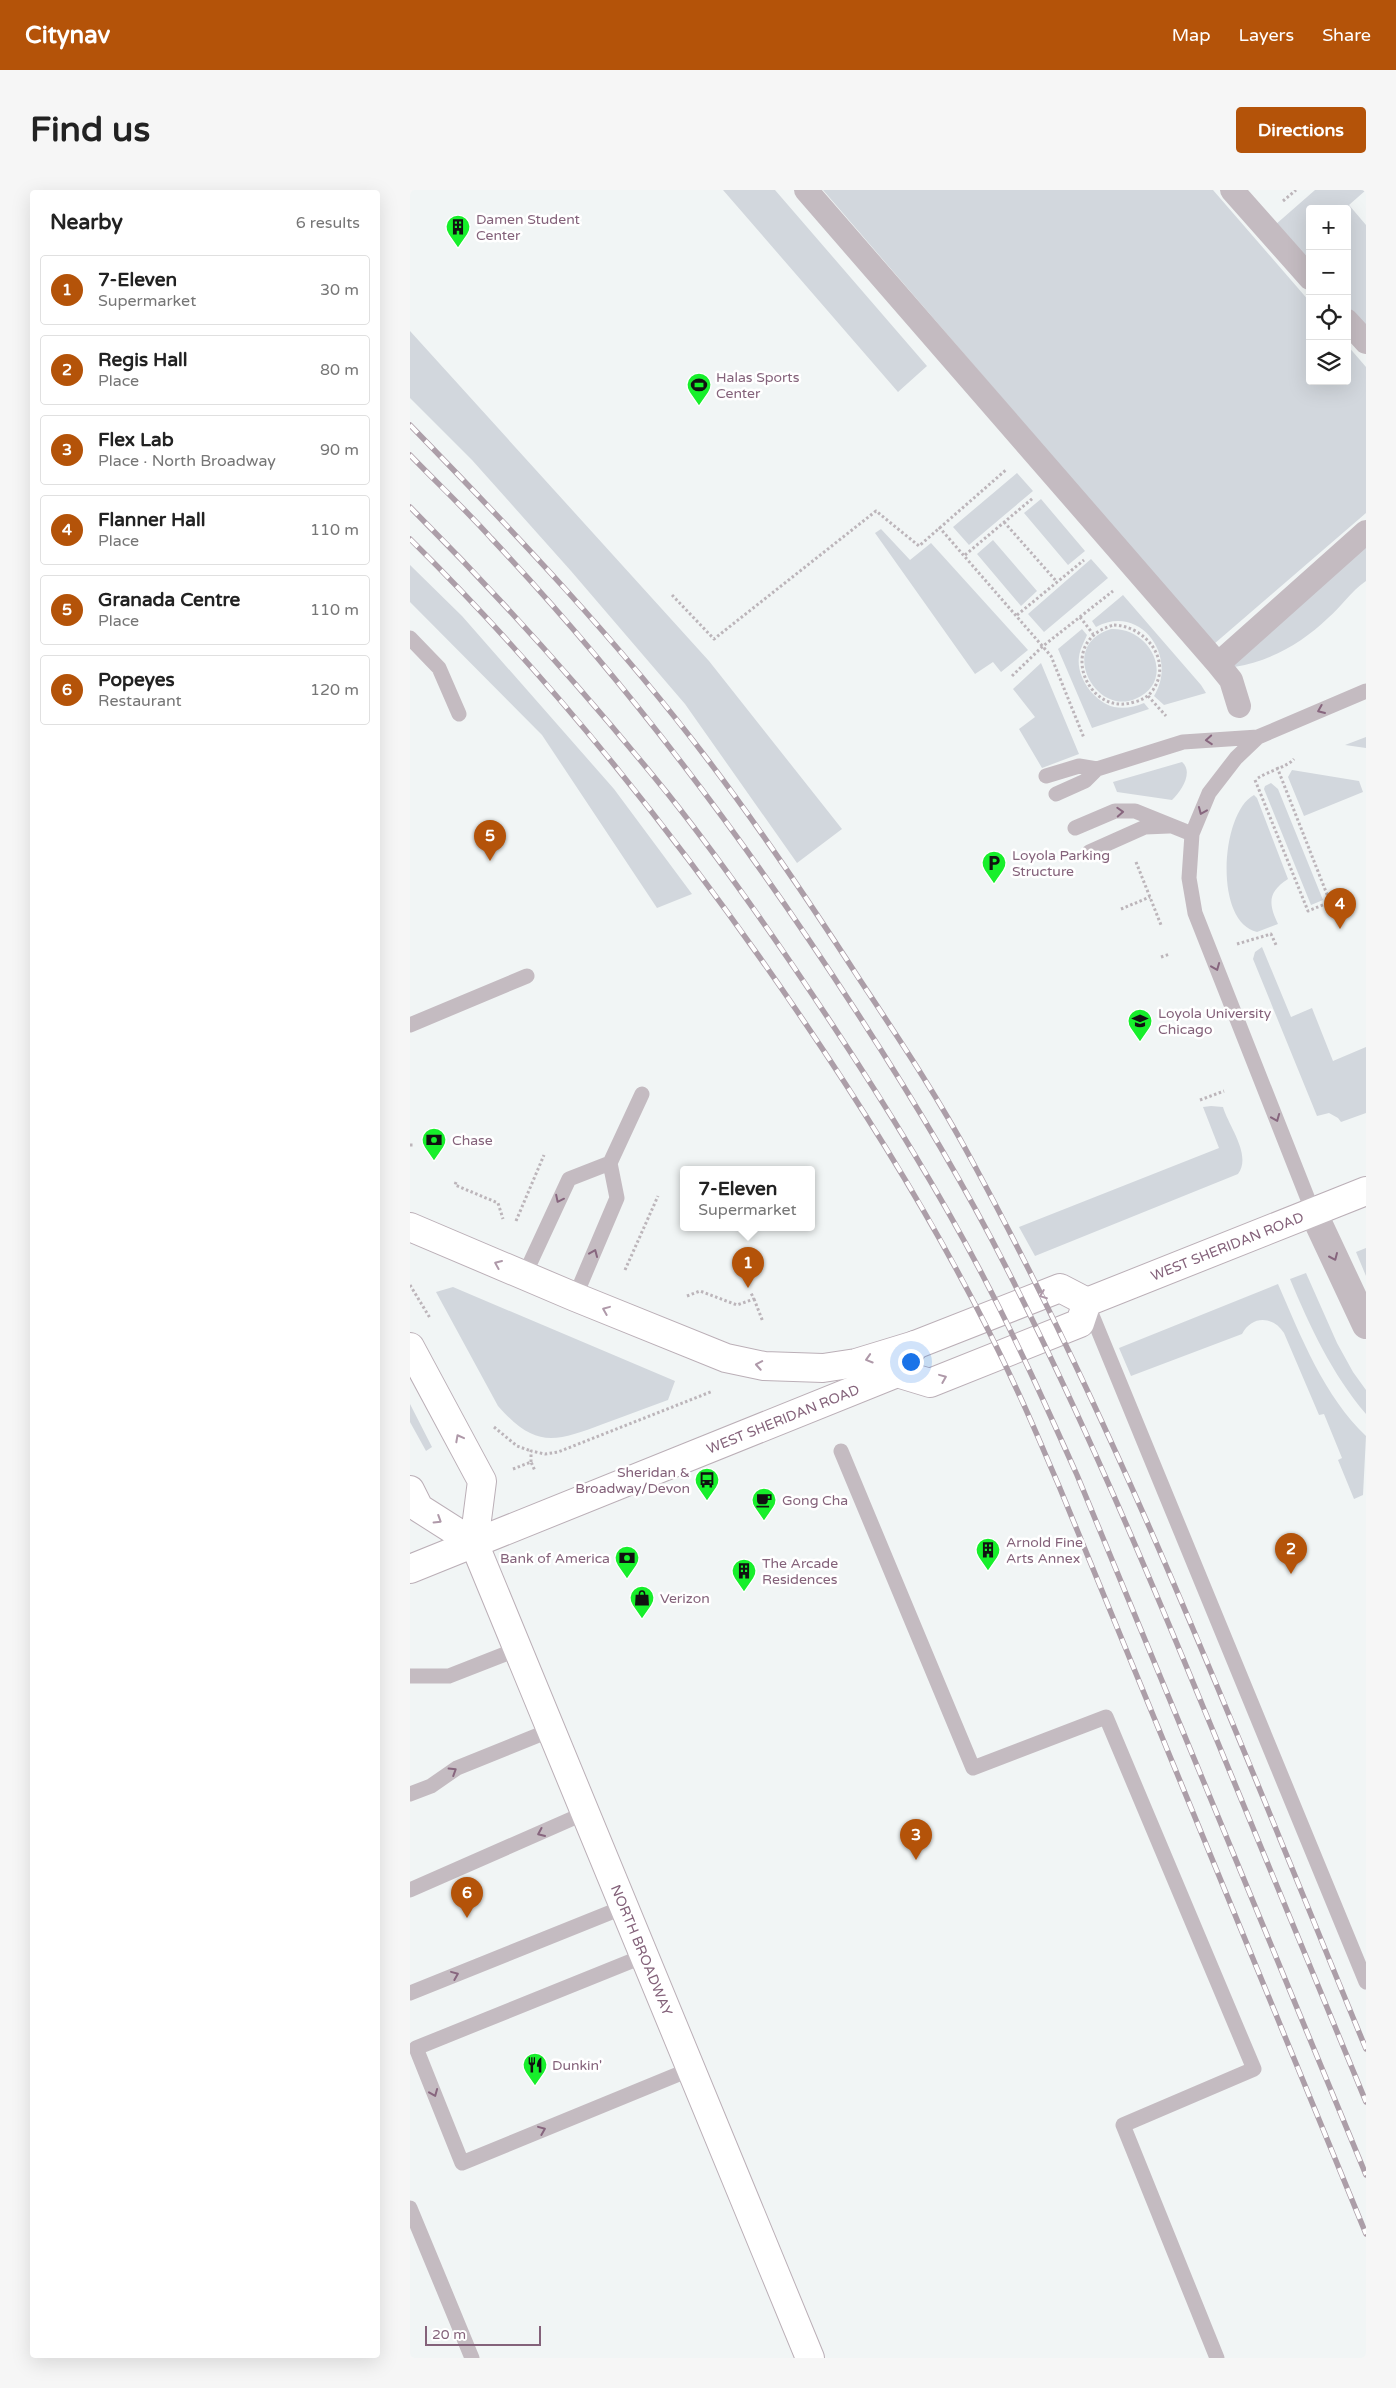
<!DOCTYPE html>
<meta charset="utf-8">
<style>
body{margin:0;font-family:"Varela Round",sans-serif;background:#f6f6f6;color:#222}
.controls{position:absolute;right:15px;top:15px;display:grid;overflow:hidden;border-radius:5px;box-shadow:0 5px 20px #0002}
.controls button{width:45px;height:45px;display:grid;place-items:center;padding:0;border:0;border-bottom:1px solid #e0e0e0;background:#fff;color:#222;font:25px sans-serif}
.scale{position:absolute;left:15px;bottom:12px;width:116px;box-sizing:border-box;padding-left:5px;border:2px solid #84627a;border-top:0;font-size:14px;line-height:18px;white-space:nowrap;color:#84627a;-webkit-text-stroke:4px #fff;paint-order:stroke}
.you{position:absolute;left:500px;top:1171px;width:18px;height:18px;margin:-12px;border:4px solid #fff;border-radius:50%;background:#1a73e8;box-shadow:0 0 0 8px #1a73e833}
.badge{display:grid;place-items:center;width:32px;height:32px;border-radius:50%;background:#b45309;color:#fff;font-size:16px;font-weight:700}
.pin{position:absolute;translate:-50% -41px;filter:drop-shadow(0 1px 2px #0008)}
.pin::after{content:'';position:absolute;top:26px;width:18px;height:15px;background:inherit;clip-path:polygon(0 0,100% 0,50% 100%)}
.popup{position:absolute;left:270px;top:976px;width:135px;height:65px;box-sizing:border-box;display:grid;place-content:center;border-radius:5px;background:#fff;filter:drop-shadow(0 1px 4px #0005);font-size:16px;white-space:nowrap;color:#767676}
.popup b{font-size:19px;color:#222}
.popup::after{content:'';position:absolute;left:50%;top:100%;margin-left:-10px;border:10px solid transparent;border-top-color:#fff}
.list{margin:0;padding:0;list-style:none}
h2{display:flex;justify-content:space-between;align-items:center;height:65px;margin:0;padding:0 20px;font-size:21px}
h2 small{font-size:16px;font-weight:400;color:#767676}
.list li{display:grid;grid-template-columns:32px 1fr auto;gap:15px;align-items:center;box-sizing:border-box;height:70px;margin:0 10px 10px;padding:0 10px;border:1px solid #e0e0e0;border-radius:5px}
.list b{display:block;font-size:19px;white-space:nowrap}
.list p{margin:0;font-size:16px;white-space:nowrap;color:#767676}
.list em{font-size:16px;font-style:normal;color:#767676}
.icon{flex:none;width:28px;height:28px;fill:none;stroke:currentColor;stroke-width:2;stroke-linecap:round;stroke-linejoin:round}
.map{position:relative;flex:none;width:956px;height:2168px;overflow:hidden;border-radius:5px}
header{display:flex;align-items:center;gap:30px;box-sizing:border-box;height:70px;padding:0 25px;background:#b45309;color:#fff}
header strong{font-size:24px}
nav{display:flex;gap:28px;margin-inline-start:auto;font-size:18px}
.intro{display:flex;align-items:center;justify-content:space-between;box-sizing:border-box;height:120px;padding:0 30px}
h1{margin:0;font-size:35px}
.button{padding:12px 22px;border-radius:5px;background:#b45309;color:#fff;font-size:18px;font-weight:700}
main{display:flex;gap:30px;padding:0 30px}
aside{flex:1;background:#fff;border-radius:5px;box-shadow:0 5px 20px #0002}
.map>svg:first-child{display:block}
</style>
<header>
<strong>Citynav</strong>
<nav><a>Map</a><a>Layers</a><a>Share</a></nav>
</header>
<div class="intro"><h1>Find us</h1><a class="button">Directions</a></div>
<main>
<aside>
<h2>Nearby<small>6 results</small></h2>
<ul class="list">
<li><span class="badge">1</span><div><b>7-Eleven</b><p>Supermarket</p></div><em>30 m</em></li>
<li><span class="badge">2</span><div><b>Regis Hall</b><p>Place</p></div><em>80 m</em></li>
<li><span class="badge">3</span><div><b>Flex Lab</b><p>Place · North Broadway</p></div><em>90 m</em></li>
<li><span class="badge">4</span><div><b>Flanner Hall</b><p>Place</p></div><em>110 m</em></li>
<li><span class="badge">5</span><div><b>Granada Centre</b><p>Place</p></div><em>110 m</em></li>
<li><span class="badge">6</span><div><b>Popeyes</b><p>Restaurant</p></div><em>120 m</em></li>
</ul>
</aside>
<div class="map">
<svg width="956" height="2168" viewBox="0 0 956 2168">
<rect width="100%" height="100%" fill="#f1f5f5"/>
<path fill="#d2d7dd" d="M313,0H365L517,176L488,202Z
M413,0H803L900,112V191H937V155L956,177V323L804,454Z
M905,0H956L939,15L956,35V135L937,120V19H900V76L865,35Z
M0,141L299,471L432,639L387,673L275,514L161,381L62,270L0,208Z
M607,283L623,301L559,355L543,337Z
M631,309L675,361L658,375L614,323Z
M471,339L500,370L521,353L618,460L591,482L583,472L565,484L465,343Z
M583,350L627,401L611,416L567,364Z
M956,352V391C940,402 932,416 918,428C892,453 859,472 824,477L818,471Z
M681,369L698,388L634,442L618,424Z
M0,375L52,426L204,599L282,704L247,718L132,545L0,412Z
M713,405L791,495L796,503L754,515L744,506C769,465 729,413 686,437L682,431Z
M672,439L677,445C674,452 670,459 669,467C666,487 684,512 704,517C714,519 725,517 734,513L739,519L682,538L648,459Z
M701,439C742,437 767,492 725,509C685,526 647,455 701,439Z
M631,473L669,564L632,578L609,539L625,527L603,499Z
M956,547V558L935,555Z
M772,572C784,582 771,602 762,610L707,602L703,592Z
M882,580L949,591L953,602L894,626L878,587Z
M861,593L868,599L913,710L901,715L854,599L855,596Z
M844,605L847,608L878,689C858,702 858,713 868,734L847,742C803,732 811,622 844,605Z
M852,757L881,827L902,818L923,871L956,857V923L931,932L928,928L919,923L907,926L843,769L845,762Z
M801,916L813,917C819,937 842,965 828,984L625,1066L609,1037L809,958L793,917Z
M956,1058V1086L946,1062Z
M896,1083L927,1153L943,1182L956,1200V1224C922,1184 900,1137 880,1089Z
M868,1094C891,1147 914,1206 956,1246L953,1305L944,1309L928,1270L932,1268L914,1224L909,1225L874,1143C863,1126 842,1125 832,1144L721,1186L709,1158Z
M43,1097L265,1191L258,1210C236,1218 215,1226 193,1234C145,1252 126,1259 88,1216L26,1102Z
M0,1214L22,1257L16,1261L0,1232Z"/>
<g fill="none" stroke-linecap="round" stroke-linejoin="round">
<defs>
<g id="secondary">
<path d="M0,1037L165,1107L316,1168L354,1176L413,1178L446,1173L505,1155L650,1098L677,1112"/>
<path id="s1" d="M0,1157L72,1291L64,1353L400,2168"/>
<path id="s2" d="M487,1183L520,1193L670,1133L677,1112L956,1001"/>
<path d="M0,1300L9,1318L64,1353"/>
<path id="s3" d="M0,1379L487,1183L505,1155"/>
</g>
</defs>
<use href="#secondary" stroke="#bbafb7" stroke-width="30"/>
<path stroke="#bcb5ba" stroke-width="3" stroke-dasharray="2.5 2.5" stroke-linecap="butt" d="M873,11L886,0
M594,332L647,392
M529,337L641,466L674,548
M555,365L623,308
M262,405L304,449L466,321L509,356L597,279
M607,425L674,370
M670,427L683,444
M704,435C735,436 763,470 743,500C738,507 732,510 724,512C677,528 645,450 704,435Z
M602,486L633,456L703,401
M738,506L756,526
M867,577L920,712L925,710
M848,588C859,581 877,577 884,569
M845,590L898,721L920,712
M726,672L751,735
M711,719L740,707
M827,754L861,744L866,755
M751,767L760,764
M790,910L814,901
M0,955H5
M46,992L45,995L88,1013L93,1029
M106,1031L134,965
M215,1080L248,1006
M0,1095L20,1128
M277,1106L290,1101L327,1115L344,1109L341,1103
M344,1109L353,1132
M84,1237L107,1256L121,1261
M121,1272V1261L135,1264L148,1262L303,1201
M103,1279L121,1272L125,1281"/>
<path stroke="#c4bbc1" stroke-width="15" d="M0,448L29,478L49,524
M636,586L669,576L687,579L773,552L848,547
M646,604L675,591L687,579
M665,638L705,621H725L782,644
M679,662L735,637L759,636
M0,835L117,786
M903,1022L785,723L779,688L782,644L799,603L826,568L848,547L956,501
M114,1086L159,989L200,973
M165,1107L207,1008L200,973L232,904
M677,1113L956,1792
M431,1261L563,1578L696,1527L844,1879L713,1935L807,2168
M0,1486H39L108,1459
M0,1604L21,1596L47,1578L141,1540
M0,1700L175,1623
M234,1766L6,1858L52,1973L281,1879
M0,1803L214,1717
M0,2018L62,2168"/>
<path stroke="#c4bbc1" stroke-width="24" d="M396,0L808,474L821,490L829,516
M822,0L900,88
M937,131L956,152
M808,474L956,342"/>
<path stroke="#c4bbc1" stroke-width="28" d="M903,1022L956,1135"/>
<use href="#secondary" stroke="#fff" stroke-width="28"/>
<defs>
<path id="rail" d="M0,235C104,342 208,451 298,570C352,641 402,716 450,790C489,849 528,907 561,969C716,1254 832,1559 956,1859
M0,265C27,293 55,319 81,348C218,493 338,654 446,821C500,904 552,990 597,1079C670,1222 733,1371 794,1519C848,1650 902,1781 956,1912
M0,317C91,408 177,504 258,604C316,677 369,754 420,831C475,914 527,998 573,1086C607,1151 637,1218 667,1285L956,1985
M0,349C146,493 274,655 389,824C470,943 547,1069 607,1200C622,1232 635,1264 649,1296L956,2044"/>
</defs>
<use href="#rail" stroke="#ac9ea8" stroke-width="5.5"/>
<use href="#rail" stroke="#fff" stroke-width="4" stroke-dasharray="11" stroke-linecap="butt"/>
</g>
<defs><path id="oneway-chevron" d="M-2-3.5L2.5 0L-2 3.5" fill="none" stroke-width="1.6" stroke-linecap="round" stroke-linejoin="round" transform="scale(1.25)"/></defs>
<g stroke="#87667e">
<use href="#oneway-chevron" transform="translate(911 520) rotate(157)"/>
<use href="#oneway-chevron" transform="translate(799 550) rotate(176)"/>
<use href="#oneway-chevron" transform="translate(792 621) rotate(113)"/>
<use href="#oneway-chevron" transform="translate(710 622) rotate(-3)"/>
<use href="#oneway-chevron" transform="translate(806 777) rotate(68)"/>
<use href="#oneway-chevron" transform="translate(866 928) rotate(68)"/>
<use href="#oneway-chevron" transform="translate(149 1009) rotate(116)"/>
<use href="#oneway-chevron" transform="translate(184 1063) rotate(-67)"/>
<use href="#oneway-chevron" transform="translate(924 1067) rotate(66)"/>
<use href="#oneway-chevron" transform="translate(43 1581) rotate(-32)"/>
<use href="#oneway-chevron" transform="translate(131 1643) rotate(156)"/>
<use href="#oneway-chevron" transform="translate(45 1785) rotate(-22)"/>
<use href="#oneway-chevron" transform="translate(24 1903) rotate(68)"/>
<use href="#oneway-chevron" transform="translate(132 1940) rotate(-22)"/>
</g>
<g stroke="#af99a9">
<use href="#oneway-chevron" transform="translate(88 1074) rotate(-157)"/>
<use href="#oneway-chevron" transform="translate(633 1105) rotate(159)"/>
<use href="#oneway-chevron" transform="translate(196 1120) rotate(-158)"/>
<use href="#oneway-chevron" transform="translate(459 1169) rotate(163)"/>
<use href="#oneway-chevron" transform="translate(349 1175) rotate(-170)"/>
<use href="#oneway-chevron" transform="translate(533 1188) rotate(-22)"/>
<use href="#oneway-chevron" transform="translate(49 1248) rotate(-118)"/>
<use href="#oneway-chevron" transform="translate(28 1330) rotate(32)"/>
</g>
<defs>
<symbol id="building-pin" viewBox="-11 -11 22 30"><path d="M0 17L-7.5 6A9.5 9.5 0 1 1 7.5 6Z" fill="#17ef2b" stroke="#fff"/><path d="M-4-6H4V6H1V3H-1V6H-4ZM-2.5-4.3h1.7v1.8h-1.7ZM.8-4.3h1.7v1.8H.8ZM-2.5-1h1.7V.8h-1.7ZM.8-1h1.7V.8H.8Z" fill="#111"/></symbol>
<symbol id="stadium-pin" viewBox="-11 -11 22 30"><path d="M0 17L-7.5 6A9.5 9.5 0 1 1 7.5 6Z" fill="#17ef2b" stroke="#fff"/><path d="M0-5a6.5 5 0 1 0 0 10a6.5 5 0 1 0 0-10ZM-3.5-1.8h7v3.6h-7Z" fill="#111"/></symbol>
<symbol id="parking-pin" viewBox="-11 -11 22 30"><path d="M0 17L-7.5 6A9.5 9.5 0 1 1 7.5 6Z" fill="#17ef2b" stroke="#fff"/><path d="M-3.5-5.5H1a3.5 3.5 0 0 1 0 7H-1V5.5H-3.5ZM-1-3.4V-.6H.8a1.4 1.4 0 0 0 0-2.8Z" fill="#111"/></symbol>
<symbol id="university-pin" viewBox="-11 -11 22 30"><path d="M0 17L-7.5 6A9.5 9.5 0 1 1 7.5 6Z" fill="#17ef2b" stroke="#fff"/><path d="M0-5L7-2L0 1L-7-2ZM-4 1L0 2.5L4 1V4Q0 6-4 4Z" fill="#111"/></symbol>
<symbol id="bank-pin" viewBox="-11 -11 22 30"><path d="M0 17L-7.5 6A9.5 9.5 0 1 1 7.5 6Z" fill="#17ef2b" stroke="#fff"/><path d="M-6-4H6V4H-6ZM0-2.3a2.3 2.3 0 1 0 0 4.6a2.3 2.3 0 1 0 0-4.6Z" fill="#111"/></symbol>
<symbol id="bus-pin" viewBox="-11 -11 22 30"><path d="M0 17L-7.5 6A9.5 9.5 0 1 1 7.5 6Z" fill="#17ef2b" stroke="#fff"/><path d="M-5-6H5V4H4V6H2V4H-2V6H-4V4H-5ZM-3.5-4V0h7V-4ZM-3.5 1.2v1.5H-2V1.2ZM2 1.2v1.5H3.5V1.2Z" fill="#111"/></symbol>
<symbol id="cafe-pin" viewBox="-11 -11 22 30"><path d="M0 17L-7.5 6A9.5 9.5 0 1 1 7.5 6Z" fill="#17ef2b" stroke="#fff"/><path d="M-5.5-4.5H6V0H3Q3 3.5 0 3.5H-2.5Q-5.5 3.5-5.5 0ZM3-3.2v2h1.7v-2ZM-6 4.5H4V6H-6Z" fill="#111"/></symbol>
<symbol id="shop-pin" viewBox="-11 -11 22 30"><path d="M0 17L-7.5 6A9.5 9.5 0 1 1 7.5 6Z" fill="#17ef2b" stroke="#fff"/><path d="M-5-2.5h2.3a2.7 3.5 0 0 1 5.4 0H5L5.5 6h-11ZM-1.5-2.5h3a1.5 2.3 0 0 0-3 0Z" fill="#111"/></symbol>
<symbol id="restaurant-pin" viewBox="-11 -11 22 30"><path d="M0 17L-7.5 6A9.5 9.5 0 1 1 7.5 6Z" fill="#17ef2b" stroke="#fff"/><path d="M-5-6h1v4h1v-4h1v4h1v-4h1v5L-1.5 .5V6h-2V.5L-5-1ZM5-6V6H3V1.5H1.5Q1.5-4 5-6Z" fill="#111"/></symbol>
</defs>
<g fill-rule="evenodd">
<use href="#building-pin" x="34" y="23" width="28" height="38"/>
<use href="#stadium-pin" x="275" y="181" width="28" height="38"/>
<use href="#parking-pin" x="570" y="659" width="28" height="38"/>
<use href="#university-pin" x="716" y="817" width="28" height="38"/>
<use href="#bank-pin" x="10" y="936" width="28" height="38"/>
<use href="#bus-pin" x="283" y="1276" width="28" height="38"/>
<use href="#cafe-pin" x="340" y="1296" width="28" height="38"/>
<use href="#building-pin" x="564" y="1346" width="28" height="38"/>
<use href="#bank-pin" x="203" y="1354" width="28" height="38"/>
<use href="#building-pin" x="320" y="1367" width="28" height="38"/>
<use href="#shop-pin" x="218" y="1394" width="28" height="38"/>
<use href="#restaurant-pin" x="111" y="1861" width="28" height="38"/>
</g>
<g text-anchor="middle" stroke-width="5" stroke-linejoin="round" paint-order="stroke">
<g font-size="14" fill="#84627a" stroke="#fff" text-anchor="start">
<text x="66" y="34">Damen Student<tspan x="66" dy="16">Center</tspan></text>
<text x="306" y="192">Halas Sports<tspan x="306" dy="16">Center</tspan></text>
<text x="602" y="670">Loyola Parking<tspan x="602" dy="16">Structure</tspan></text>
<text x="748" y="828">Loyola University<tspan x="748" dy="16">Chicago</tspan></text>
<text x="42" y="955">Chase</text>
<text x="280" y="1287" text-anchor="end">Sheridan &amp;<tspan x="280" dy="16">Broadway/Devon</tspan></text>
<text x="372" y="1315">Gong Cha</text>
<text x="596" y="1357">Arnold Fine<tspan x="596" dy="16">Arts Annex</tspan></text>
<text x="200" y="1373" text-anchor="end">Bank of America</text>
<text x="352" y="1378">The Arcade<tspan x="352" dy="16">Residences</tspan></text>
<text x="250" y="1413">Verizon</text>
<text x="142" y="1880">Dunkin'</text>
</g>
<g font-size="14" fill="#84627a" stroke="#fff">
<text dy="5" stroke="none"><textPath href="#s2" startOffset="369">WEST SHERIDAN ROAD</textPath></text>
<text dy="5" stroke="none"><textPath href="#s3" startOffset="402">WEST SHERIDAN ROAD</textPath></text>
<text dy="5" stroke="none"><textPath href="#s1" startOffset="655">NORTH BROADWAY</textPath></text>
</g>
</g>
</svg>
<div class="controls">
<button>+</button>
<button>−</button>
<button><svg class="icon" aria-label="locate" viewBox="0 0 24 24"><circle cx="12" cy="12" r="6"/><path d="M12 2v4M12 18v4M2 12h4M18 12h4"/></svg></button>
<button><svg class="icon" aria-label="layers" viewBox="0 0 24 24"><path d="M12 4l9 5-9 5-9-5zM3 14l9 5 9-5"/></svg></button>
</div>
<div class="scale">20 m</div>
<div class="you"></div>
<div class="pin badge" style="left:338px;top:1098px">1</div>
<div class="popup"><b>7-Eleven</b>Supermarket</div>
<div class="pin badge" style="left:881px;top:1384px">2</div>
<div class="pin badge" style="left:506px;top:1670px">3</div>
<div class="pin badge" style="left:930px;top:739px">4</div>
<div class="pin badge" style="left:80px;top:671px">5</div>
<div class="pin badge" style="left:57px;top:1728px">6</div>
</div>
</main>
